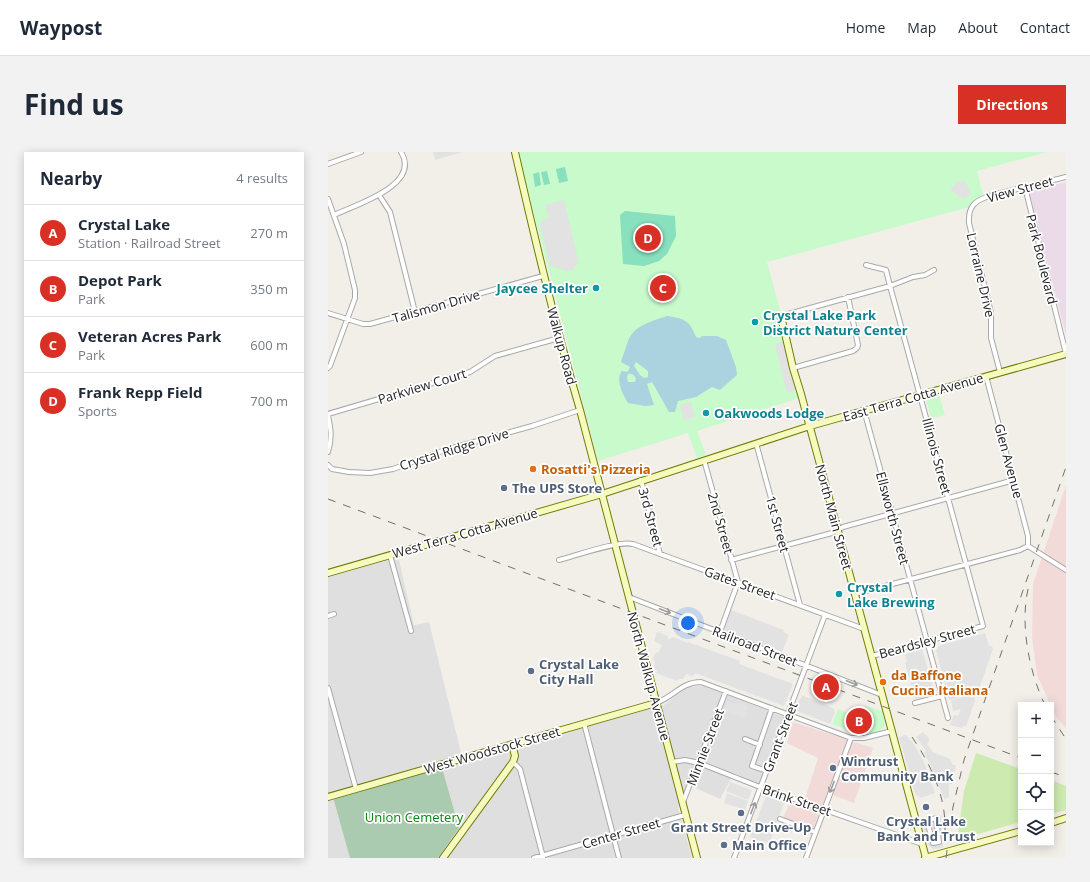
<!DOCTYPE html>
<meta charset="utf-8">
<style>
body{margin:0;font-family:"Open Sans",sans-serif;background:#f2f2f3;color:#1f2937}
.controls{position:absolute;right:12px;bottom:12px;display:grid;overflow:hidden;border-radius:0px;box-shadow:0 2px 10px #0003}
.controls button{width:36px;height:36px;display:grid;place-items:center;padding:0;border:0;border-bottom:1px solid #e0e1e3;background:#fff;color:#1f2937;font:20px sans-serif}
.you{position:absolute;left:360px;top:471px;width:14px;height:14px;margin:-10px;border:3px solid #fff;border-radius:50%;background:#1a73e8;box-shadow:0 0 0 6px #1a73e833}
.badge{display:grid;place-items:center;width:26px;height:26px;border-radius:50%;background:#d93025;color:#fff;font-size:13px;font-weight:700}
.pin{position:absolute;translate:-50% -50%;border:2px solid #fff;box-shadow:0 1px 4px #0006}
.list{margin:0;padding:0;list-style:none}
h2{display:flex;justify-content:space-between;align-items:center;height:52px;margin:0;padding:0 16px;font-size:17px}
h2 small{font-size:13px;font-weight:400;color:#747a83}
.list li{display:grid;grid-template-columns:26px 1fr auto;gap:12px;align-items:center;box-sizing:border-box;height:56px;padding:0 16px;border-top:1px solid #e0e1e3}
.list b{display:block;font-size:15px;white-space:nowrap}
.list p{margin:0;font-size:13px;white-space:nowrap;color:#747a83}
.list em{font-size:13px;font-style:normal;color:#747a83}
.icon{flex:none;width:22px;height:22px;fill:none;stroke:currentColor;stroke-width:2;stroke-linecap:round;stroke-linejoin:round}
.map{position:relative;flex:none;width:738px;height:706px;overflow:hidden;border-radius:0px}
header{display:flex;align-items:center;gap:24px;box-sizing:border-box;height:56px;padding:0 20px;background:#fff;border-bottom:1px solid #e0e1e3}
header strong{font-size:19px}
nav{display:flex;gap:22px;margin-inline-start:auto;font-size:14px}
.intro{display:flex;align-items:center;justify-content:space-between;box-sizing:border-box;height:96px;padding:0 24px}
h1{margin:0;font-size:28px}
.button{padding:10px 18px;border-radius:0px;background:#d93025;color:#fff;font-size:14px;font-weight:700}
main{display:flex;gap:24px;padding:0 24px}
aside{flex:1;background:#fff;border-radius:0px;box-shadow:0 2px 10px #0003}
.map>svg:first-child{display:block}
</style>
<header>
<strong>Waypost</strong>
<nav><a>Home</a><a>Map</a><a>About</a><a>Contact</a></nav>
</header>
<div class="intro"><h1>Find us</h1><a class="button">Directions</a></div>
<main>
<aside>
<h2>Nearby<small>4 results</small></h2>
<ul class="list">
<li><span class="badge">A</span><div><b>Crystal Lake</b><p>Station · Railroad Street</p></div><em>270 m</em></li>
<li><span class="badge">B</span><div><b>Depot Park</b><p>Park</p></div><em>350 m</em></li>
<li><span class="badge">C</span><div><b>Veteran Acres Park</b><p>Park</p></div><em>600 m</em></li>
<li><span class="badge">D</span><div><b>Frank Repp Field</b><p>Sports</p></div><em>700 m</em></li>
</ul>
</aside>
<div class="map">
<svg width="738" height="706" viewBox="0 0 738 706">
<rect width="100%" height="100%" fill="#f2efe9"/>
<path fill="#e0dfdf" d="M70,404L86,473L101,470L135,609L336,553L360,535L376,534L456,565L431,632L406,621L392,647L359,632L350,656L364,706H0V424Z"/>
<path fill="#f2dad9" d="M738,333V577L727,563L709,523L704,485L705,432Z
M465,570L545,596L526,651L499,641L485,678L455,666L462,650L475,653L490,606L459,591Z"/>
<path fill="#ebdbe8" d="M738,30V183L701,39Z"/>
<path fill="#cdebb0" d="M648,601L693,617V670L629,688L636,639Z
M723,628L738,634V658L723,662Z"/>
<path fill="#aacbaf" d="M114,616L131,676L110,706H22L5,645Z"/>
<path fill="#c8facc" d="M190,0H719L649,19L656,46L645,54L439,110L453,161L450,163L471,246L369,279L378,303L369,306L360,281L270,309Z
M611,243L617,263L603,266L598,247Z
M538,554L554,559L557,573C553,581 539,583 530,582L531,579L525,577L524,579L504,572L510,557L534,567L539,557L537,556Z"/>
<path fill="#88e0be" d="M237,15L240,29L231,31L228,17Z
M219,19L222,32L216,33L213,20Z
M211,20L213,33L207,35L205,22Z
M297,59L347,64L348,84L339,102L331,109L316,114L295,112L292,63Z"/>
<path fill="#e2e2e2" d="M105,0H135L107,8Z
M630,29H637L643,42L635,47L622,38Z
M236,48L251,112H248L246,117L239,119L222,114L212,72L215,68L221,66L217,53Z
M457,189L469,238L459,241L447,192Z
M363,250L367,265L356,268L352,253Z
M403,458L456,478L455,480L461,483L454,500L395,478Z
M329,480L340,484V488L345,485L360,491V490L412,509L411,512L465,532L456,554L367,521L365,524L358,522L355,527H351L349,529L328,521L329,519L326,515L327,509L324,508L328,500L330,501L334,493L326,489Z
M657,481L661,494H664L665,497L650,540L621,548L608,498L610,497V494Z
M594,497L607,542L587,547L577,511L579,510L577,502Z
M473,543L505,556L507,560L502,572L469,559L468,556L472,546H474Z
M642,543L643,546L646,545L647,549L638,574H635L634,576L622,573L626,563L630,564L633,557L625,559L623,548Z
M400,549L410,553L411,550L421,554L416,566L396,559Z
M595,580L601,586V590L599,592L605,600L622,607L625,613H628L624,632H621V645L616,647L603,614L596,601L598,599L588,585Z
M578,583L585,591L596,610L607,641L592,646L590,643L588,644L571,585Z
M402,630L424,638L420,648L398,639Z
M399,641L420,649L417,658L396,651Z
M438,644L456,651L441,692L422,685Z
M613,663L615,696L605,697L600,693L593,668Z"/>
<path fill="#aad3df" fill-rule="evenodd" d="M339,164C356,167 361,167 368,185L372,186L374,184H389L398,188L408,215L409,223L392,238L384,235L368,245L350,249L347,260H341L324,230L319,232L326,253L317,254L300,251C295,243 287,227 294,219L299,220L301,218L302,215L293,210C294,205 296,202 297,198C298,195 299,192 300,189C306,173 325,169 339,164ZM308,210L320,219V225L316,226L312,223L306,214ZM300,222C305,221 310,226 307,230H300L299,225Z"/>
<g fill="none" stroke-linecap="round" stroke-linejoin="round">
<defs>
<path id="street" d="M0,12L33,0
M697,35L738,202
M51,43L62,60L87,160
M0,47L16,92L27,138V146L2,214L0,216
M6,63C27,53 94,33 73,0
M538,113L558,118L562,134L585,125L597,123L606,118
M0,161L35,172H42L215,124
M453,164L562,134L655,474L544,504
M465,216L525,199L529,196L530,193L520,145
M672,220L663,186V161L641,71C640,55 646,49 661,44L738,25
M658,224L700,384V394
M536,258L620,566
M0,262L142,220L167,204L231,186
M0,264C3,277 4,287 0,300
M428,291L472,453
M376,308L410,430L392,480
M0,313L4,317L21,320L42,321L65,317L117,298L204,274L252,258
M313,328L332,402
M700,394L738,418
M62,403L83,479
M231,408C247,404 291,388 305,392L536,477
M403,408L504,381L515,375L686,328
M527,442L692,398L700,394
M301,445L554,543
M0,464L6,462
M0,536L28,637
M328,551C346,545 353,530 373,530L523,586H536L564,579
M587,551L614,544
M256,571L291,706
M417,587L432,593
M185,610L192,617L215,705
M344,610L357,608L371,611L432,635L594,692
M439,619L424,614L444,556
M355,650L398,539
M452,667L487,680
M588,672L608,666L611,690L605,691L599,669
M206,706L357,663
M406,706L497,463
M478,706L523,586"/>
<path id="secondary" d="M187,0C207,87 227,173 252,258L369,706
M453,164L465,216L473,242L598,706
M0,421L274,342L482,274L738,202
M0,645L328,551
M723,671L738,666
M115,706L185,610L187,604L184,592
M597,706L693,679"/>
</defs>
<use href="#street" stroke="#a9a9a9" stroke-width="6"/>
<use href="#secondary" stroke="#707d05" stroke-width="8"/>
<use href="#street" stroke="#fff" stroke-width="4"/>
<use href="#secondary" stroke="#f7fabf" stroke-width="6"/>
<path stroke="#707070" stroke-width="1" stroke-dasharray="8 8" stroke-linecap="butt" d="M0,347L693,606
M700,437C692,473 701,520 717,553
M723,564L738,587
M584,585C603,613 618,644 617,678
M723,620L738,625
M618,706L625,655L636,608L738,315"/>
</g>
<defs><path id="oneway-shaft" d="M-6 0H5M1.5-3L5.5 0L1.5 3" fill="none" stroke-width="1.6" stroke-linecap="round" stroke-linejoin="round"/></defs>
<g stroke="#9c9c9c">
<use href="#oneway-shaft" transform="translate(337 459) rotate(21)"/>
<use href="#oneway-shaft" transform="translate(524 531) rotate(21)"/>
<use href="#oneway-shaft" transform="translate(504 635) rotate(111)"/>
<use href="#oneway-shaft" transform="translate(425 656) rotate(-69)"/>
</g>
<g fill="#0f9aa8" stroke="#fff" stroke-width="1.5">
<circle cx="268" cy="136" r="4"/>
<circle cx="427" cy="170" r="4"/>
<circle cx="378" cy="261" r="4"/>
<circle cx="511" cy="442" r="4"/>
</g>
<g fill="#e8710a" stroke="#fff" stroke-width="1.5">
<circle cx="205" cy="317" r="4"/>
<circle cx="555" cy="530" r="4"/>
</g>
<g fill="#5c6f8a" stroke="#fff" stroke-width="1.5">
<circle cx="176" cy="336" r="4"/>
<circle cx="203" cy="519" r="4"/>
<circle cx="505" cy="616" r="4"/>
<circle cx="598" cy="655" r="4"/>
<circle cx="413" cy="661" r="4"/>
<circle cx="396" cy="693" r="4"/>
</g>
<g text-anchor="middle" stroke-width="3.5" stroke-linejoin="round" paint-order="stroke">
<g font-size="13" fill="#222" stroke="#fff">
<text transform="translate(692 37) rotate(-15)" y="5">View Street</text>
<text transform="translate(714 107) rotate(76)" y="5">Park Boulevard</text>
<text transform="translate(653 123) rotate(77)" y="5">Lorraine Drive</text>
<text transform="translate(108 154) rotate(-16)" y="5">Talismon Drive</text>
<text transform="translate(234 194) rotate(75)" y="5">Walkup Road</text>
<text transform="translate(94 234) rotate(-17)" y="5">Parkview Court</text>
<text transform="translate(585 245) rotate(-16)" y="5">East Terra Cotta Avenue</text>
<text transform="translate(126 297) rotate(-17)" y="5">Crystal Ridge Drive</text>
<text transform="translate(609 304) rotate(75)" y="5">Illinois Street</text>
<text transform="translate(681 309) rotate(75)" y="5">Glen Avenue</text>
<text transform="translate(323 365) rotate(75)" y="5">3rd Street</text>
<text transform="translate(506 365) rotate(75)" y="5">North Main Street</text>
<text transform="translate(565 366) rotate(75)" y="5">Ellsworth Street</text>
<text transform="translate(393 371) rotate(74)" y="5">2nd Street</text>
<text transform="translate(450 372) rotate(75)" y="5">1st Street</text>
<text transform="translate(137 381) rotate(-16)" y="5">West Terra Cotta Avenue</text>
<text transform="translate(412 431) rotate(20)" y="5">Gates Street</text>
<text transform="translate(599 489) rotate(-15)" y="5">Beardsley Street</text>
<text transform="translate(427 494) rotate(21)" y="5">Railroad Street</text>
<text transform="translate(321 524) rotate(75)" y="5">North Walkup Avenue</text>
<text transform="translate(452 585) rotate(-69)" y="5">Grant Street</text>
<text transform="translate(377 595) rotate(-69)" y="5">Minnie Street</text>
<text transform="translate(164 598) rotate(-16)" y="5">West Woodstock Street</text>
<text transform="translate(469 648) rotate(19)" y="5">Brink Street</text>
<text transform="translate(293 681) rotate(-16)" y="5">Center Street</text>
</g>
<g font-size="13" font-weight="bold" fill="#0d838f" stroke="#fff" text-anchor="start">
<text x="260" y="141" text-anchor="end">Jaycee Shelter</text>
<text x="435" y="168">Crystal Lake Park<tspan x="435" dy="15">District Nature Center</tspan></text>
<text x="386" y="266">Oakwoods Lodge</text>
<text x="519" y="440">Crystal<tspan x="519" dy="15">Lake Brewing</tspan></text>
</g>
<g font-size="13" font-weight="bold" fill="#c56008" stroke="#fff" text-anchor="start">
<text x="213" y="322">Rosatti's Pizzeria</text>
<text x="563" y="528">da Baffone<tspan x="563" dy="15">Cucina Italiana</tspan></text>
</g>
<g font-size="13" font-weight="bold" fill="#4e5e75" stroke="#fff" text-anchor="start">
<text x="184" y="341">The UPS Store</text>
<text x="211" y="517">Crystal Lake<tspan x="211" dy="15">City Hall</tspan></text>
<text x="513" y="614">Wintrust<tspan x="513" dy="15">Community Bank</tspan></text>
<text x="598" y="674" text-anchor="middle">Crystal Lake<tspan x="598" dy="15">Bank and Trust</tspan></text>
<text x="413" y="680" text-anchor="middle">Grant Street Drive-Up</text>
<text x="404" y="698">Main Office</text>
</g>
<g font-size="13" fill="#0c8416" stroke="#fff">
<text x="86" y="670">Union Cemetery</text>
</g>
</g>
</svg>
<div class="controls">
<button>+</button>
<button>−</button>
<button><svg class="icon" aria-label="locate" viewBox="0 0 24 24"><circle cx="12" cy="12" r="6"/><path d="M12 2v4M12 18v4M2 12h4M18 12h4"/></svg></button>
<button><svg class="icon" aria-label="layers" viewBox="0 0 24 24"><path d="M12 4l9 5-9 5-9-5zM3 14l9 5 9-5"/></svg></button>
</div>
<div class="you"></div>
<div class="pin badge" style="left:498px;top:535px">A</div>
<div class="pin badge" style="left:531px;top:569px">B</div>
<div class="pin badge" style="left:335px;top:136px">C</div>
<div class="pin badge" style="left:320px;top:86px">D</div>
</div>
</main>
